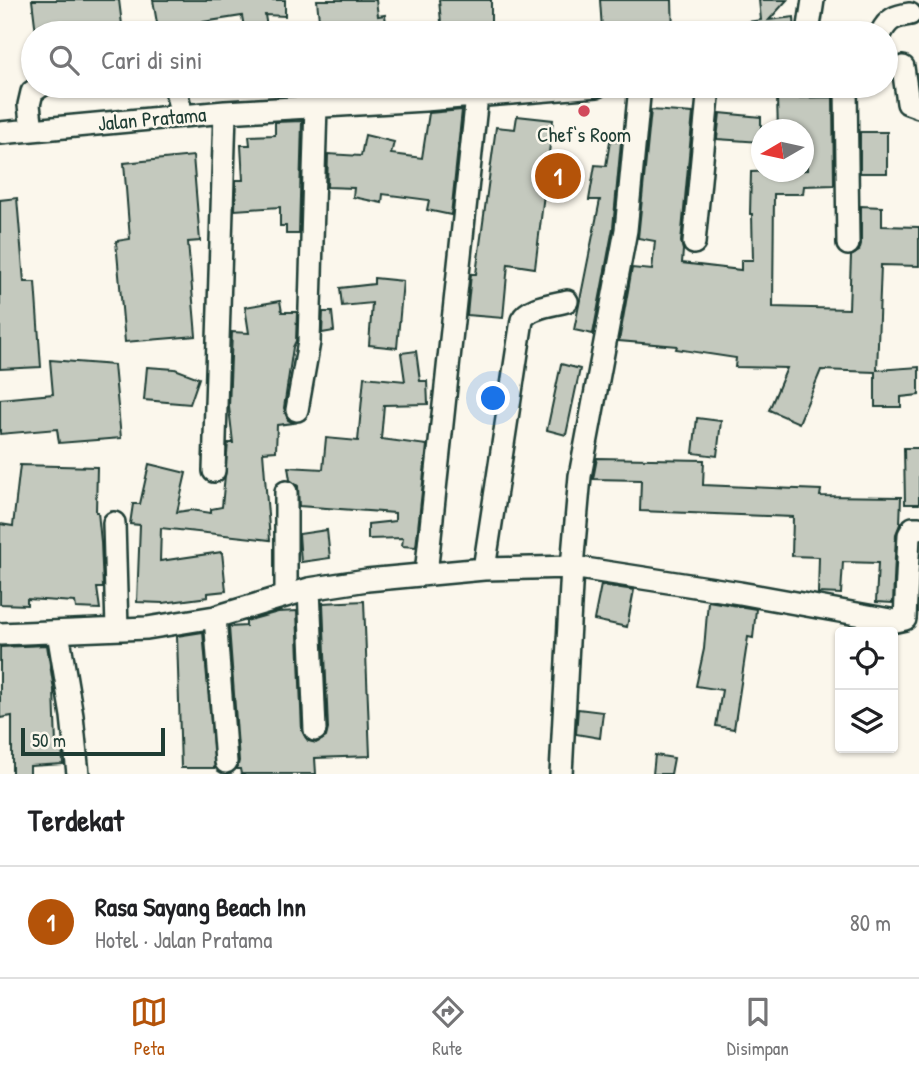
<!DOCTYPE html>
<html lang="id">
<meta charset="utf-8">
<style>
body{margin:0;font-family:"Patrick Hand",sans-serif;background:#f2f2f2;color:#202124}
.controls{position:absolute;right:21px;bottom:21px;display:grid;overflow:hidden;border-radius:7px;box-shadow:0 2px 5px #0004}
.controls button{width:63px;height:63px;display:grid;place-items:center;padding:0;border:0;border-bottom:2px solid #e0e0e0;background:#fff;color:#202124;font:35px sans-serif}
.compass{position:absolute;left:751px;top:119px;width:63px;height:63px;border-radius:50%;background:#fff;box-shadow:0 2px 5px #0004;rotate:261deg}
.scale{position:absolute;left:21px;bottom:18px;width:144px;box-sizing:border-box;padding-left:7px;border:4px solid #1f3d34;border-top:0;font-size:19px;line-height:24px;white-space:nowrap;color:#1f3d34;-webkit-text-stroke:5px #fbf7ec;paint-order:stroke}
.you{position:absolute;left:494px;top:399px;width:24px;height:24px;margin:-18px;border:5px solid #fff;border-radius:50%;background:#1a73e8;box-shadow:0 0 0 10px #1a73e833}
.badge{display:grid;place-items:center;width:46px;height:46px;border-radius:50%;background:#b45309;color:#fff;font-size:23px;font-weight:700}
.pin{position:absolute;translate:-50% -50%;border:4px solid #fff;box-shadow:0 2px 7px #0006}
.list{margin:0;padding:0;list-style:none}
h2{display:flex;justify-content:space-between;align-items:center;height:91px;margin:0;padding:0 28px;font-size:30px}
h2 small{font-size:23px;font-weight:400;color:#757577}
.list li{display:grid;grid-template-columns:46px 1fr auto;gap:21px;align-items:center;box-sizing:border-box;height:112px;padding:0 28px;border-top:2px solid #e0e0e0}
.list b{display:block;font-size:26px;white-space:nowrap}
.list p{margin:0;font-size:23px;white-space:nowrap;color:#757577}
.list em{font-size:23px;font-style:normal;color:#757577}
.icon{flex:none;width:38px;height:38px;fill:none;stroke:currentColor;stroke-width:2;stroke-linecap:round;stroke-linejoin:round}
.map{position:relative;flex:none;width:919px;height:774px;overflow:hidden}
.search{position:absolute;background:#fff;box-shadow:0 2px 5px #0004;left:21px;right:21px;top:21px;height:77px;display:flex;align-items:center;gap:18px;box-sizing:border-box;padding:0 24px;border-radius:38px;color:#757577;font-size:26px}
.sheet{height:203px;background:#fff}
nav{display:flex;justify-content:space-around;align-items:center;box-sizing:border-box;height:98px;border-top:2px solid #e0e0e0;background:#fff;font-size:19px;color:#757577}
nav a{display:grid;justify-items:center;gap:4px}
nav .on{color:#b45309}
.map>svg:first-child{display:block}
</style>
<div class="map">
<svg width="919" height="774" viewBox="0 0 919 774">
<rect width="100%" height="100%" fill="#fbf7ec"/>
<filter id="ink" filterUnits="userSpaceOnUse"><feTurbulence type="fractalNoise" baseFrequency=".0143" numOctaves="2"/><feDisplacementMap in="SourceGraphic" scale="14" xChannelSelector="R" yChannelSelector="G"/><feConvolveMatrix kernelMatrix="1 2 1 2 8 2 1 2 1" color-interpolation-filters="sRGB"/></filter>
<g filter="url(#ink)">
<path fill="#c4c9be" stroke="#1f3d34" stroke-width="2" d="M32,0H119L123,33H36Z
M153,0H285V16L265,15L268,33H245L242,16L158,29Z
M317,0H376L378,16L385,15L387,31L328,33L327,19L319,20Z
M439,0H491V33H442Z
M600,0H672L673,33H641V26L602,29Z
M759,0H787L769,20L794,17L795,33H740V23L761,20Z
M833,97L834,185L804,186L803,194H774L773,307L849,309L851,256L859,251L861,244V206L882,207V226L919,227V266L881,265L877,370L919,367V395L901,397V407H875V372L821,370L799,423L769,410L787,368L735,367L736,358L676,349L677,346L619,341L632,268L652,270L655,241L638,238L651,110L693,113L681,242L683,250L682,263L741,270V260H753L752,214H750L751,172L807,170L806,133H803V130H778L777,98Z
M462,110L451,215L427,210L429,200L383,194L382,203L353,197L354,188L327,187L328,154L361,156L365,135L394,142L391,154L422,158L429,113Z
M720,113L761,117V142L717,139Z
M517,116L553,120L535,268L508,264L503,318L467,315L471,274H476L496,127L515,129Z
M302,121L299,234H286V226H280V207L235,210L236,180H243L241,145H250L249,136L275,135V122Z
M860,132H887V173H860Z
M610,141L621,142L613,228L593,334L574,330L600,200H589L595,165L606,166Z
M193,156L200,241L188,242L196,336L125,342L116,241L130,239L124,163Z
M17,198L24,282H35L41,367L0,369V200Z
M374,278L403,281L397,348L369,345L372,303L342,306L340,288L374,284Z
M280,301L282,312H297L296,341L293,347L284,408L288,420L294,423L277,425L276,451L263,452L270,540L161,528L160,561L222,552L226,591L208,593V597L163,603L137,602L140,525L130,524L133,504H140L149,464L186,473L177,512L191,510L211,513V509L222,507L228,443H233L229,407L232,332L249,333L245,307Z
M323,312H332L334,331L322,333Z
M416,351L420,381H427L428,404L384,405L381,439L427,445L416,547L402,546L403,538L368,539V524L395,521V513L299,506L298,486L290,480L288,467L323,469L326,438L358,441L364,377L405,381L401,353Z
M50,360L114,365L121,438L59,443L57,429L0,434V399L53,394Z
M561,364L580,369L566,435L547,430Z
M147,367L175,369L199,378L190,404L144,400Z
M697,418L721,421L717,456L693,453Z
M904,448H919V504H905Z
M597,458L704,460L703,485L821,490L820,496L901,497L900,524L896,534L893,603L876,602L878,563L843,562L841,594L818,593L819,557L792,556L793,517L640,511L641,480L593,479Z
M20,465L97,467L96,512H98L101,542L103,588H97L100,609L76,608L75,602L27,599V605L0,604V524L13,526Z
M327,530L330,558L301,562L299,534Z
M601,585L634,590L627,627L594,620Z
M364,601L370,756L315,758L316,774H241L240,769H237L239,761L229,627L246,626V621L278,612L297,611L302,731L308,741L316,743L326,737L328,729L323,603Z
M708,601L756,609L753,638L748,637L734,729L716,726L722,690L696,686L704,649Z
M203,632L215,768H181L177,636Z
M47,645L54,690L56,745H62L63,764L30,766V774H12V716L0,718V647Z
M578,709L603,712L600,738L576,734Z
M655,755L674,758L671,774H653Z"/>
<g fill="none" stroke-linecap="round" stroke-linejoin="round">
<defs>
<path id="minor" d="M808,33L813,0
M881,33C888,19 895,16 910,14
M903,67L908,103L919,107
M175,86L182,116
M846,86L848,244
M32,130L29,105L32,92L41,86
M0,133L225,112L425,100L597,86
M694,243L709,86
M297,410L309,342L316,105
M214,471L225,112
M286,492V595
M114,523L117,629
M484,569L522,320C529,306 553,305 567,301
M426,574L477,96
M309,589L315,730
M215,617L226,762
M58,632L72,716L78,774
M0,634L147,628L215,617L309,589L367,580L484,569L572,567L740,593L896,621L905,619L909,535L913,528H919
M561,774L572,567L580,476L626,230L640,86"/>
</defs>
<use href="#minor" stroke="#1f3d34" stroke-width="26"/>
<use href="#minor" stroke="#fbf7ec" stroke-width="21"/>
</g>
</g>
<circle fill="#d1495b" stroke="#fbf7ec" stroke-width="2.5" cx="584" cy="111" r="7"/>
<g text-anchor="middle" stroke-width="5" stroke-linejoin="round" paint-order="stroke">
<g font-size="21" fill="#1f3d34" stroke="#fbf7ec">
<text transform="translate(152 119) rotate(-5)" y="7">Jalan Pratama</text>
</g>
<g font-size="21" fill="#1f3d34" stroke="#fbf7ec">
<text x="584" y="142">Chef‘s Room</text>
</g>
</g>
</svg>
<div class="controls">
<button><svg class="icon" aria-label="locate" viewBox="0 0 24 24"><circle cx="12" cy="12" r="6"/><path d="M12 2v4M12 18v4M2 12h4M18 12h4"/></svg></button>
<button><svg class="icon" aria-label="layers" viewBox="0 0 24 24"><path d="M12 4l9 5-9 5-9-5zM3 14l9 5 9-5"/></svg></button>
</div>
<svg class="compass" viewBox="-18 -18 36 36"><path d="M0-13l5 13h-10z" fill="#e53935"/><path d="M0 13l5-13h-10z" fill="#757577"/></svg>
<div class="scale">50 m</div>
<div class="you"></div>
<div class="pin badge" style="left:558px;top:176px">1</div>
<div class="search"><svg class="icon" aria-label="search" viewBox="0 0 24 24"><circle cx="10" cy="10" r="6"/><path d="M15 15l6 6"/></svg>Cari di sini</div>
</div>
<section class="sheet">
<h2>Terdekat<small></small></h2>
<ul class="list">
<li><span class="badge">1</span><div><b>Rasa Sayang Beach Inn</b><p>Hotel · Jalan Pratama</p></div><em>80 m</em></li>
</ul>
</section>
<nav>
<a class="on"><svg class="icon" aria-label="map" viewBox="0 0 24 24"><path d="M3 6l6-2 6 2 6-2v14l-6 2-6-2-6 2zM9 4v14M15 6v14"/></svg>Peta</a>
<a><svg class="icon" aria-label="directions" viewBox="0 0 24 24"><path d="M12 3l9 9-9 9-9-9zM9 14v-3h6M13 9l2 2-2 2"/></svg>Rute</a>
<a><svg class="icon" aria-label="saved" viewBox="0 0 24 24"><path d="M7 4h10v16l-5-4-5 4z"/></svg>Disimpan</a>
</nav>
